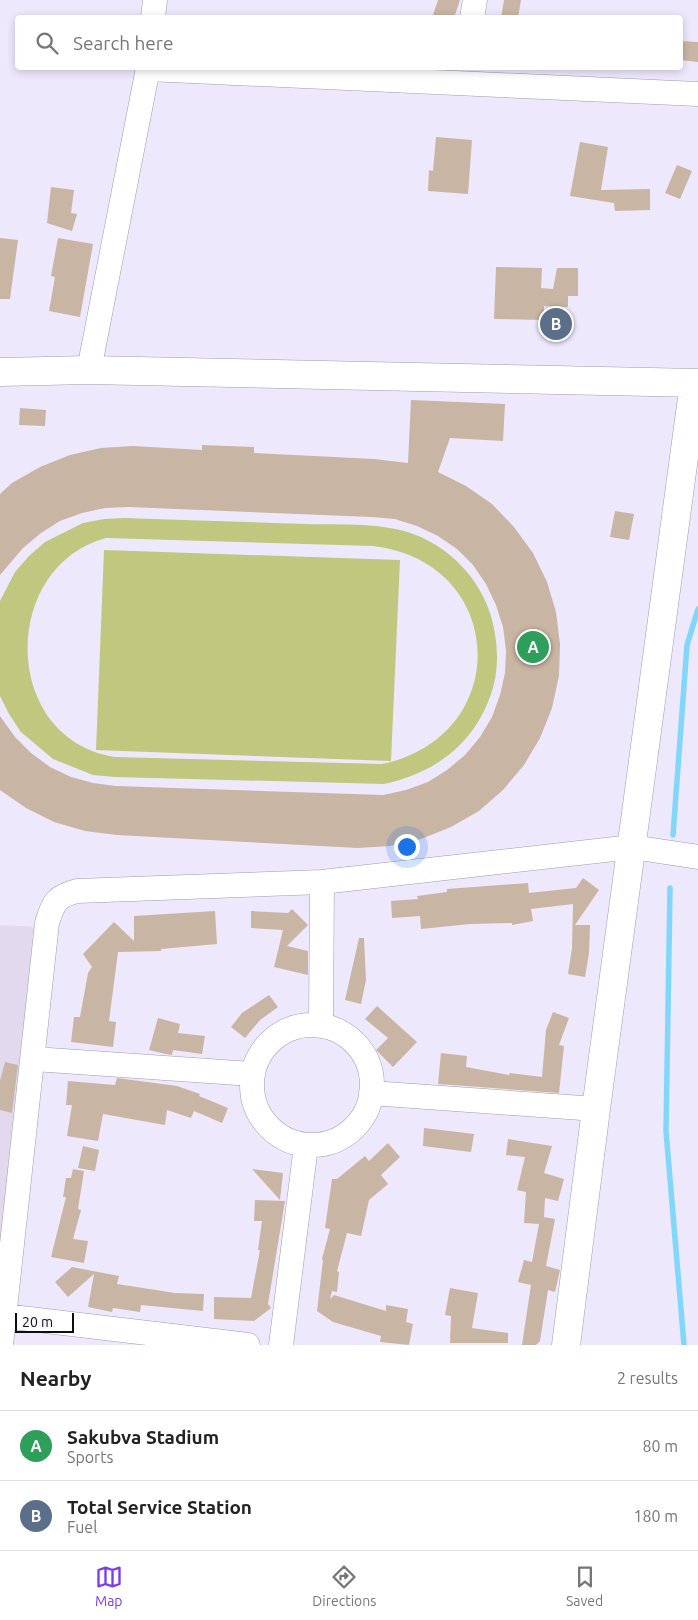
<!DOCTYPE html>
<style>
body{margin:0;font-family:Ubuntu,sans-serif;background:#f6f6f6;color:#222}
.scale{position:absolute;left:15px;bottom:12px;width:59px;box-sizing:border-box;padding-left:5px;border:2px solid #0e0c14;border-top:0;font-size:14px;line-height:18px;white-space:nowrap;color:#0e0c14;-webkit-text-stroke:4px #f9f8fd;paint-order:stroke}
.you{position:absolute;left:406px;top:846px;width:18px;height:18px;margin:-12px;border:4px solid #fff;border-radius:50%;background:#1a73e8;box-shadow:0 0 0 8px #1a73e833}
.badge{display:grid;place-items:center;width:32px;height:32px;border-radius:50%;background:#7c3aed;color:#fff;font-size:16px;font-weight:700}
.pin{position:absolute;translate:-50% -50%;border:2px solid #fff;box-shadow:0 1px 5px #0006}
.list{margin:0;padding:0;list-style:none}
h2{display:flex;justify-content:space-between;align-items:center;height:65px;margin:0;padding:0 20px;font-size:21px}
h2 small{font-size:16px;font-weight:400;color:#767676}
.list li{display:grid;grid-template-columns:32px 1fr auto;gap:15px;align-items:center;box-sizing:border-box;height:70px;padding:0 20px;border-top:1px solid #e0e0e0}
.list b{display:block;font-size:19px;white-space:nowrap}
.list p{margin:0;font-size:16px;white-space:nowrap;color:#767676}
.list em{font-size:16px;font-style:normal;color:#767676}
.icon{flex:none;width:28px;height:28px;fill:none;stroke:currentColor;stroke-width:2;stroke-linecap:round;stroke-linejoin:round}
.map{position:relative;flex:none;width:698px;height:1345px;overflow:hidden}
.search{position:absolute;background:#fff;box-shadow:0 2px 8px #0003;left:15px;right:15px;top:15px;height:55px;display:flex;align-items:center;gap:12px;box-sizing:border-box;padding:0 18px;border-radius:5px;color:#767676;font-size:19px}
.sheet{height:205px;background:#fff}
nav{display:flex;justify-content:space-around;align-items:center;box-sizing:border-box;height:70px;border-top:1px solid #e0e0e0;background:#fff;font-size:14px;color:#767676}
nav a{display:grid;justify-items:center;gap:2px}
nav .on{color:#7c3aed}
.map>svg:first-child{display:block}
</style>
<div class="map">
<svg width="698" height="1345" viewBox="0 0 698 1345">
<rect width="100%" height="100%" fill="#ede8fc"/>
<path fill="#e3d9ee" d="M0,925L39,927L0,1294Z"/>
<path fill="#c0c77f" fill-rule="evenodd" d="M125,518C186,520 247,522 307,524C343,525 383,522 416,535C451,549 480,579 491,616C498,641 500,669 491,694C474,744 435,773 384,784L115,777L93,775L53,759L21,732L9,714L0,696V601L15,572L29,556L45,542L83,523L104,519ZM106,538L373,546C508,562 514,736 382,764L115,757C0,739 0,566 106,538Z
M104,550L400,560L391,761L96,750Z"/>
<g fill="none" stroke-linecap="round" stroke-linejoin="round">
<path stroke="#81d7f9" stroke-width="5.5" d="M673,835L687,645L698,609
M670,888L666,1131L684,1345"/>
</g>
<path fill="#c9b5a3" d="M438,0H460L454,18H432Z
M504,0H521L518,18H501Z
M680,41L698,42V62L680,60Z
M436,137L472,140L468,194L428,191L429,170L433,171Z
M580,142L608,147L601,190L650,189V210L615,211L614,203L570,196Z
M677,165L692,171L680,199L665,193Z
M51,187L74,190L71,213L77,214L72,231L47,223Z
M0,238L18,240L10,299H0Z
M58,238L93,244L80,317L49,311L55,277L51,276Z
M496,267L542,268L541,288L553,289L557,268H578V296H568V307L544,306V320L494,319Z
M411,400L505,404L503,441L450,438L438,472L466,486L492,504L514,527L533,553L547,582L556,612L560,644L559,676L552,708L540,738L524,765L503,790L479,811L451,827L421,839L390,846L358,848L117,835L85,831L54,822L26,808L0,790V716L15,737L31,753L50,767L71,777L93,783L116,786L383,795L406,790L428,782L447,770L465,755L480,737L492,717L500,695L505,673L506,650L503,627L496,605L486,584L473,565L457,549L438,536L417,526L395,519L372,517L128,507L105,508L82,513L60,521L41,533L23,548L0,575V494L12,483L40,467L70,455L101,448L133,446L202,450V445L254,447V453L374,459L408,463Z
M20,408L46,410L45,426L19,425Z
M615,511L634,514L629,540L610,537Z
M583,878L599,890L575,925H590L589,953L585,977L568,974L572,948L573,904L531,909L533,921L512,925V923L470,924L421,929L420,916L392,918L391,901L418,899L417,896L447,892V889L528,883L529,893L576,888Z
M292,909L308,925L287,946L308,951V975L274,967L283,930L251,928V911L288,913Z
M215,911L217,944L161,949V951L118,952L109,1021L116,1022L113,1047L71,1042L74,1017H80L88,973L92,967L83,954L114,922L134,941V916Z
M359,938H364L366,980L361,1004L345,1000Z
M269,995L278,1007L260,1020L245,1038L231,1027L242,1013Z
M377,1006L417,1042L393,1067L376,1050L388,1038L365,1019Z
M553,1012L569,1018L559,1045L564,1046L559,1093L438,1084L441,1053L467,1056L466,1067L509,1075L510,1073L542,1077L546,1030Z
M158,1018L180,1024L178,1033L205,1036L202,1054L173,1050L172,1055L166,1054L149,1050Z
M5,1062L18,1065L12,1113L0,1110V1081Z
M117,1078L177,1086L200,1094L199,1096L228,1108L222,1123L194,1111L191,1118L167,1110L165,1125L103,1114L98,1141L67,1136L72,1105H66L68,1081L115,1085Z
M424,1128L474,1134L471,1152L423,1146Z
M508,1139L552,1146L544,1173L564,1179L558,1201L545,1198L544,1217L555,1219L546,1266L560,1270L555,1292L548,1290L540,1341L536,1345H522L531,1285L518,1282L524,1260L532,1262L539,1224L524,1223L526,1192L517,1190L525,1157L506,1155Z
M388,1143L400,1157L381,1175L388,1184L369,1200L361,1236L347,1233L337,1271L339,1272L337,1292L332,1291L330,1299L334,1295L386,1311V1305L408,1309L406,1322L413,1324L409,1345L380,1342L381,1336L333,1322L317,1311L323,1260L322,1259L330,1229L325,1228L332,1179H337L365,1156L369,1161Z
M83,1146L99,1150L95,1171L78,1168Z
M73,1169L84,1171L78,1209L81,1210L73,1239L88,1241L84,1263L51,1257L66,1197H63L66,1178H71Z
M252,1169L283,1173L280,1200Z
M255,1200L285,1201L268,1304L271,1308L254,1321L214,1319V1297L251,1298L260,1250H258L262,1221H254Z
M72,1267L119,1276L117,1284L175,1293L204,1294L203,1311L141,1305L140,1312L113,1308L112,1312L88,1307L94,1274L68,1297L55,1282Z
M450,1288L478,1293L472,1328L508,1333V1343H450L451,1316L445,1315Z"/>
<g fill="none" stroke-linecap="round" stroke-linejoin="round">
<defs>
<path id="minor" d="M153,18L155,0
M472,18L475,0
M148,69L698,94
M89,370L148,68
M252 1085a60 60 0 1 1 120 0a60 60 0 1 1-120 0Z
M321,1026L322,882
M34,1059L252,1074
M371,1093L596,1109
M4,1316L248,1345
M1,1345L47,923C54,902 55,897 77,891L322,882L632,847L698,857
M281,1345L306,1146"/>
<path id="tertiary" d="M0,372L89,370L698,383
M566,1345L596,1109L694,383"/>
</defs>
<use href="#minor" stroke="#a09bb1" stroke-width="25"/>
<use href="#tertiary" stroke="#a09bb1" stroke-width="29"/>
<use href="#minor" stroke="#fff" stroke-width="24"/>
<use href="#tertiary" stroke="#fff" stroke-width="28"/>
</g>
</svg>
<div class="scale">20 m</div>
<div class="you"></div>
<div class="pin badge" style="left:533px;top:647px;background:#2e9e5b">A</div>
<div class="pin badge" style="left:556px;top:324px;background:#5c6f8a">B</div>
<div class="search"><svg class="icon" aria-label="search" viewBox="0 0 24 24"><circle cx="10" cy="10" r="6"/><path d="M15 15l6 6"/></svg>Search here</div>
</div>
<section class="sheet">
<h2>Nearby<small>2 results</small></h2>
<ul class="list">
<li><span class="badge" style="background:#2e9e5b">A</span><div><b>Sakubva Stadium</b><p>Sports</p></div><em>80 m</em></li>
<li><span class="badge" style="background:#5c6f8a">B</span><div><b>Total Service Station</b><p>Fuel</p></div><em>180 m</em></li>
</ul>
</section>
<nav>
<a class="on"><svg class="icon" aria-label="map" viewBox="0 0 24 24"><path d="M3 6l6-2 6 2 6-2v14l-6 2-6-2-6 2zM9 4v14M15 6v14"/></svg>Map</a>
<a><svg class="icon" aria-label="directions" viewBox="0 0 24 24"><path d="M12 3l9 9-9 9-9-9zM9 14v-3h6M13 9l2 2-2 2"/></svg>Directions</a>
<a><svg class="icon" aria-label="saved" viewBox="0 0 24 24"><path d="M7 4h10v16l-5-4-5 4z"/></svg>Saved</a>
</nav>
